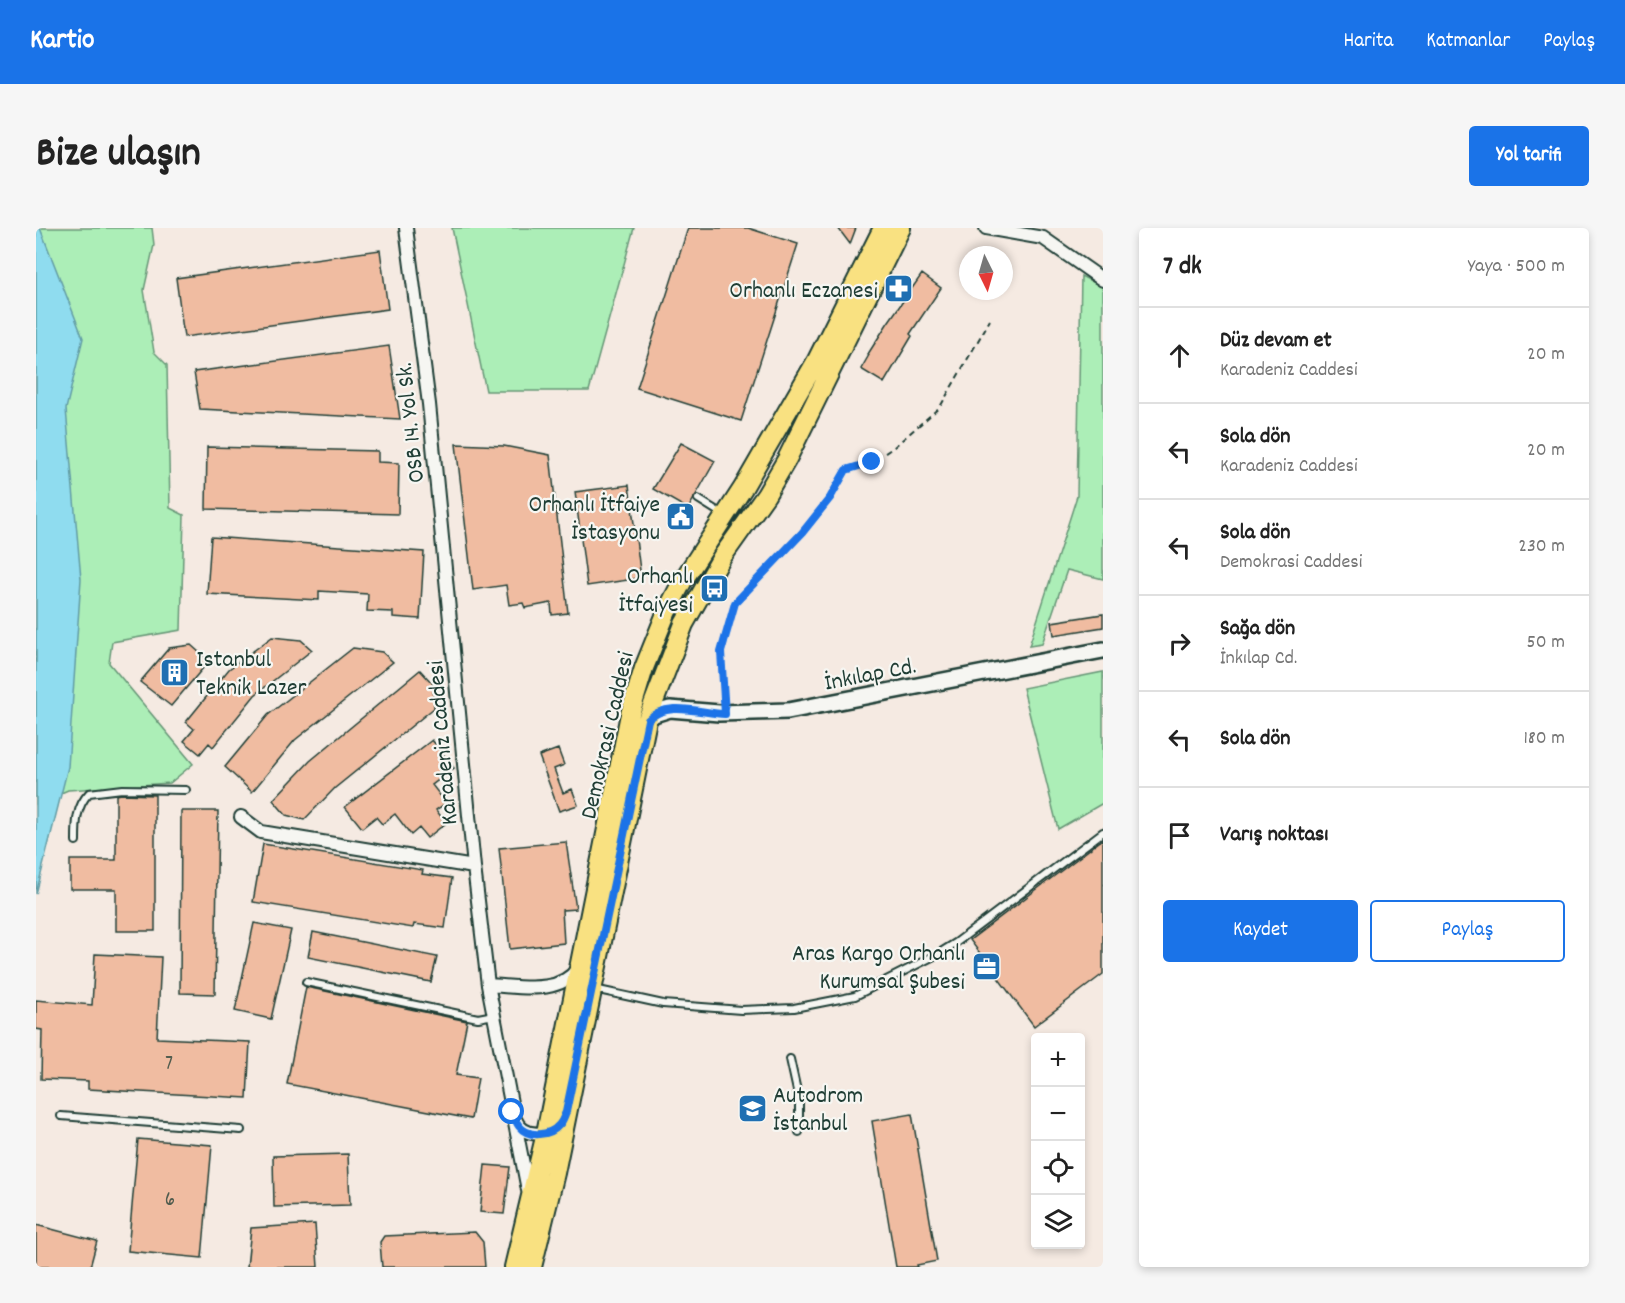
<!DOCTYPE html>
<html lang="tr">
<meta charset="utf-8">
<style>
body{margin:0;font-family:Dekko,sans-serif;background:#f6f6f6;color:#222}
.controls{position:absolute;right:18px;bottom:18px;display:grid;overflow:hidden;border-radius:6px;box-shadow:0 3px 9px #0003}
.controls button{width:54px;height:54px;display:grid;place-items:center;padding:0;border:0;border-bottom:2px solid #e0e0e0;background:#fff;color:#222;font:30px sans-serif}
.compass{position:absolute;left:923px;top:18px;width:54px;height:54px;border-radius:50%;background:#fff;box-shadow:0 3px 9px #0003;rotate:175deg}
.stop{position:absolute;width:18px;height:18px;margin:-14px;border:4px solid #1a73e8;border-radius:50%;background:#fff}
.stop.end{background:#1a73e8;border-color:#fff;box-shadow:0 2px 6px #0008}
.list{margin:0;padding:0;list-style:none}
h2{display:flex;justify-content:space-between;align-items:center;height:78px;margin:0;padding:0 24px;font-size:26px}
h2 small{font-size:20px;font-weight:400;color:#767676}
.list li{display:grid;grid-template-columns:39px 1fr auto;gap:18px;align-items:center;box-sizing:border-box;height:96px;padding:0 24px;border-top:2px solid #e0e0e0}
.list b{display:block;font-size:22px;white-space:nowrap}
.list p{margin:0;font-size:20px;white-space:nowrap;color:#767676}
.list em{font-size:20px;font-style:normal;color:#767676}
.actions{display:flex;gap:12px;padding:18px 24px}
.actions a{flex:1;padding:14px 0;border:2px solid #1a73e8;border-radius:6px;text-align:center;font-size:21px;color:#1a73e8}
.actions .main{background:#1a73e8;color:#fff}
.icon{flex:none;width:33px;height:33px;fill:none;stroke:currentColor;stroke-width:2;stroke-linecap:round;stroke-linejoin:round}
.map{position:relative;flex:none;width:1067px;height:1039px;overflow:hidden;border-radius:6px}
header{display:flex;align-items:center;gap:36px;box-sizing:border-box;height:84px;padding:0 30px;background:#1a73e8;color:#fff}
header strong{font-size:28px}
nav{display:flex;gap:33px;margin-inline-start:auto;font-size:21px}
.intro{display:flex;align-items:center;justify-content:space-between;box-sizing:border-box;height:144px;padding:0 36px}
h1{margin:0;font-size:42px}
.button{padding:15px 27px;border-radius:6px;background:#1a73e8;color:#fff;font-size:21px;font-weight:700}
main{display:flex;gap:36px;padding:0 36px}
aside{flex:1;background:#fff;border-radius:6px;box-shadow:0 3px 9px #0003}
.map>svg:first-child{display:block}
</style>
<header>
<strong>Kartio</strong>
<nav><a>Harita</a><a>Katmanlar</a><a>Paylaş</a></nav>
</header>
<div class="intro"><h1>Bize ulaşın</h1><a class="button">Yol tarifi</a></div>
<main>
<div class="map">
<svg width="1067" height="1039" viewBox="0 0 1067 1039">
<rect width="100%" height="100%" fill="#f5eae2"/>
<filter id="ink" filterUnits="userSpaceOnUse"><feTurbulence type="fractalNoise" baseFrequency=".0167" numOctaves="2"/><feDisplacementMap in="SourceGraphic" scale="12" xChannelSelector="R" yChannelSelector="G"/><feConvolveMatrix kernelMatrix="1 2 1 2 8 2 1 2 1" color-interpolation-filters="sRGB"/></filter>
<g filter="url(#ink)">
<path fill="#aceeb7" stroke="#669676" stroke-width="1.5" d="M0,0H116L118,17L108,62L118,124L131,137L134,280L148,287L145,402L76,414L73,435L157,536L134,555L32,562L0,576Z
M416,0H598L553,163H450Z
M1045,48L1067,59V351L1031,342L1006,416L993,418L1041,268Z
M1067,444V575L1022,601L987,460Z"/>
<path fill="#8fdcef" stroke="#629ca4" stroke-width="1.5" d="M0,0H4L47,110L30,181L45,351L32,539L0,666Z"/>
<path fill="#f0bca1" stroke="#1f3d34" stroke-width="1.5" d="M652,0H712L762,16L705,193L601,160Z
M802,0H820L814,16Z
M344,22L352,81L148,109L140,50Z
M886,46L905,60L874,106L876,108L848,155L825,141L833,127L832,126L851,96Z
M353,118L364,191L164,181L158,144Z
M645,215L679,233L652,281L617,261Z
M420,216L468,218L514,227L532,385L516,387L515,375L489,380L487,375L473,377L470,357L437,362Z
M171,219L342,223V234L363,235L362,286L170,281Z
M593,257L605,350L551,358L539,264Z
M175,309L388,324L384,391L357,389V384L331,383L332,366L283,363V372L171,366Z
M1067,386V399L1018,407L1016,394Z
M236,409L265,412L276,422L219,467L177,519L173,515L164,526L148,513L158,501L150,494L193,441Z
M155,417L173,433L135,478L104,454L133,420Z
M317,420L346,424L357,434L259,512L216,564L189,539L232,487Z
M384,442L397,456L398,480L299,560L268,592L250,587L237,572L274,533Z
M396,512L418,540L396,557L410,575L400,582L410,595L391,610L383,600L375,607L359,586L346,596L340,589L326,600L309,579Z
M522,521L528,537L518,541L527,565L536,561L542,577L523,583L503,528Z
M86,566L119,567V703H80V661H34V632H80V567Z
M145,583H182L179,766L144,765Z
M1067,611V746L998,798L934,712Z
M530,614L540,681L526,682L528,715L474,721L463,620Z
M227,616L387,642L386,646L416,650L409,700L378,696L377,700L217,674Z
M218,695L255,702L235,791L199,783Z
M277,704L401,729L395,754L272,729Z
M59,726L125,729L121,810L214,814L211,870L52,861V853L5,851L6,802L0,801V772L56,777Z
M270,759L431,793L420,847L442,850L435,891L251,856Z
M876,886L901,1033L881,1037L882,1039H860L836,893Z
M102,911L176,917L166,1030L92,1023Z
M312,926L314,977L238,979L237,928Z
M449,937L474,939L468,986L444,984Z
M279,996L282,1039H211L215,1000Z
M0,997L61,1013L54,1039H0Z
M439,1004L447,1014L449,1039H346L344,1014L348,1008Z"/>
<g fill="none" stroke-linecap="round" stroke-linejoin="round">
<defs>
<path id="service" d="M662,271L686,286
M40,613C40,595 40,579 53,565L86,561L150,562
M270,754L442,790L458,787
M558,761L627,776L705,782L758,780L819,768L900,727L921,714L1067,604
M754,831L763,872V904
M25,888L205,902"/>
<path id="minor" d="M370,0L393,176L438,639L452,757L492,962
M950,0L1007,10L1067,52
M205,589L225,604L438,639
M452,757C482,758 523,768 542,740
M479,891C485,906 500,908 515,903"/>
<path id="tertiary" d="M611,492L618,486L634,481L683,485L752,483L1067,422"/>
<path id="primary" d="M478,1039L510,905L594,486L608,440L631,383L646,354L707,260L781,132L847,0
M496,1039L519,945L611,492L648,396L686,329L730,267L751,231L865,0"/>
</defs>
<use href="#service" stroke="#1f3d34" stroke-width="10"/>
<use href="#minor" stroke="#1f3d34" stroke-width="16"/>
<use href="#tertiary" stroke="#1f3d34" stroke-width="20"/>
<use href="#primary" stroke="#1f3d34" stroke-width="22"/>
<path stroke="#1f3d34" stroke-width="2" stroke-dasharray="6 4.5" stroke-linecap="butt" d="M688,471L685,424L699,375L766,305L794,270L810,242L836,234L858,219L904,179L954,92"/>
<use href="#service" stroke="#f6f6f2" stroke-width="6"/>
<use href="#minor" stroke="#f6f6f2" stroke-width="12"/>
<use href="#tertiary" stroke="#f6f6f2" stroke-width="15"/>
<use href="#primary" stroke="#f9e181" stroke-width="18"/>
</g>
</g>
<g fill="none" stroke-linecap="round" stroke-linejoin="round" filter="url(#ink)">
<path stroke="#1a73e8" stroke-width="8" d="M476,884C478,889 480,894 483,898C492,910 514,908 523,897C527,893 528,888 530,884L612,492C631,472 664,485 689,486L685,424L699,375L766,305L794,270L810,242L836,234"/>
</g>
<defs>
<symbol id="pharmacy-square" viewBox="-11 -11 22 22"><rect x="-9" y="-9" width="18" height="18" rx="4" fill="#1f6fb2" stroke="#f6f6f2"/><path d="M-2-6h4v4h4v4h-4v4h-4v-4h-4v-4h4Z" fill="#fff"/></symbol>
<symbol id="civic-square" viewBox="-11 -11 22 22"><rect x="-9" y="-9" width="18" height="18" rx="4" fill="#1f6fb2" stroke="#f6f6f2"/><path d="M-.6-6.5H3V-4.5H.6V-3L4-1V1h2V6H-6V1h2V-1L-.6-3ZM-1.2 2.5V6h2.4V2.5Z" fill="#fff"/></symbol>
<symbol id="bus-square" viewBox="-11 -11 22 22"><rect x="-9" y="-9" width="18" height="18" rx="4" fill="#1f6fb2" stroke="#f6f6f2"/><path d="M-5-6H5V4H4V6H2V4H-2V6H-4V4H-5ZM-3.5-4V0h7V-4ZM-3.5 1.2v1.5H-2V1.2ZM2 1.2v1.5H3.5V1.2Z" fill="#fff"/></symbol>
<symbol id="building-square" viewBox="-11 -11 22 22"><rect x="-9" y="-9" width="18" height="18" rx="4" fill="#1f6fb2" stroke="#f6f6f2"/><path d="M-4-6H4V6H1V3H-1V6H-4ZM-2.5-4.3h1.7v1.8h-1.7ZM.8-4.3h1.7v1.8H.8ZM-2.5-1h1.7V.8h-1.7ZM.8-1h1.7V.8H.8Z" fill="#fff"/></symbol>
<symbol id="office-square" viewBox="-11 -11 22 22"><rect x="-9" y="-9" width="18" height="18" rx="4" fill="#1f6fb2" stroke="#f6f6f2"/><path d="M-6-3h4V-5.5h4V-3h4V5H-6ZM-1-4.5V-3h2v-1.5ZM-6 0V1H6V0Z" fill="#fff"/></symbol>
<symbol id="school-square" viewBox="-11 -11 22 22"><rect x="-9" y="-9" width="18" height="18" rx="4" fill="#1f6fb2" stroke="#f6f6f2"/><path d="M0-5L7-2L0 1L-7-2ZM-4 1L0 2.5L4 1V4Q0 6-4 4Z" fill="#fff"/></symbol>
</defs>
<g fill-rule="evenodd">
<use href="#pharmacy-square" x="846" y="44" width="33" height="33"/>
<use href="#civic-square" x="628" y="272" width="33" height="33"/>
<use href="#bus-square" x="662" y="344" width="33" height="33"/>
<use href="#building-square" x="122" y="428" width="33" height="33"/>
<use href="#office-square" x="934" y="722" width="33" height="33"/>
<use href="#school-square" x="700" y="864" width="33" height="33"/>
</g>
<g text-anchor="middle" stroke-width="4.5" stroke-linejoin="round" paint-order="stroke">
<g font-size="21" fill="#535d4f">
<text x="133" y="841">7</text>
<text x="134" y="977">6</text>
</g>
<g font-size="24" fill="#1f3d34" stroke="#f6f6f2" text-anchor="end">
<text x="842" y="69">Orhanlı Eczanesi</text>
<text x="624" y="283">Orhanlı İtfaiye<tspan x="624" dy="28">İstasyonu</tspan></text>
<text x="657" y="355">Orhanlı<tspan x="657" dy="28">İtfaiyesi</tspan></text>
<text x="160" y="438" text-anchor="start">Istanbul<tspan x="160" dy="28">Teknik Lazer</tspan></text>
<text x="929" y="732">Aras Kargo Orhanlı<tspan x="929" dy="28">Kurumsal Şubesi</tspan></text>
<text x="737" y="874" text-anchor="start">Autodrom<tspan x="737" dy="28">İstanbul</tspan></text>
</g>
<g font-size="24" fill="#1f3d34" stroke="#f6f6f2">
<text transform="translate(373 195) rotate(-96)" y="8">OSB 14. Yol Sk.</text>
<text transform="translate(834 445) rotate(-11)" y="8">İnkılap Cd.</text>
<text transform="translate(570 507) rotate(-77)" y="8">Demokrasi Caddesi</text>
<text transform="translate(405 515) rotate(-95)" y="8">Karadeniz Caddesi</text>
</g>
</g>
</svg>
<div class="controls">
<button>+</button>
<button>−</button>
<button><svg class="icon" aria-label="locate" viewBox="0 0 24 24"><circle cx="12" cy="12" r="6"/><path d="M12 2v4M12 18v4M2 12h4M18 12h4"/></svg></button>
<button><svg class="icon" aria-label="layers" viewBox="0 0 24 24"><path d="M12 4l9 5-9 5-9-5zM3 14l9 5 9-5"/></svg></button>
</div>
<svg class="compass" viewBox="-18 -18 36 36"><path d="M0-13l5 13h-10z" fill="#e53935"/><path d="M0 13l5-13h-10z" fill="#767676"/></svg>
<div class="stop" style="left:476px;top:884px"></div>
<div class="stop end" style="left:836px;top:234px"></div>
</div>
<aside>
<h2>7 dk<small>Yaya · 500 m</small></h2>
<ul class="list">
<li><svg class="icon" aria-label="ahead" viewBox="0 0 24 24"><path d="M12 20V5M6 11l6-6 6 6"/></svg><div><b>Düz devam et</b><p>Karadeniz Caddesi</p></div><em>20 m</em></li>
<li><svg class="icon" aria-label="left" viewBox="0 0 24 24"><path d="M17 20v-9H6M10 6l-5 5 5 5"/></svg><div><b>Sola dön</b><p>Karadeniz Caddesi</p></div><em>20 m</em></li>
<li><svg class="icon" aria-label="left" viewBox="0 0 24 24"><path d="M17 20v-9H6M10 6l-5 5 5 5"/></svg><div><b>Sola dön</b><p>Demokrasi Caddesi</p></div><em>230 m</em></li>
<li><svg class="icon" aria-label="right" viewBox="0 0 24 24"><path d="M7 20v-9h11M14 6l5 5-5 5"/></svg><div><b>Sağa dön</b><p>İnkılap Cd.</p></div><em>50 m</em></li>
<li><svg class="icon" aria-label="left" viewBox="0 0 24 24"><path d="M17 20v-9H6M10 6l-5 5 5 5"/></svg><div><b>Sola dön</b></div><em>180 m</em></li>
<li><svg class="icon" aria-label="arrive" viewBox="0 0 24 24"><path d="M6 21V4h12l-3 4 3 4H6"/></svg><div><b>Varış noktası</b></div></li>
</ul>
<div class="actions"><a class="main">Kaydet</a><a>Paylaş</a></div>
</aside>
</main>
